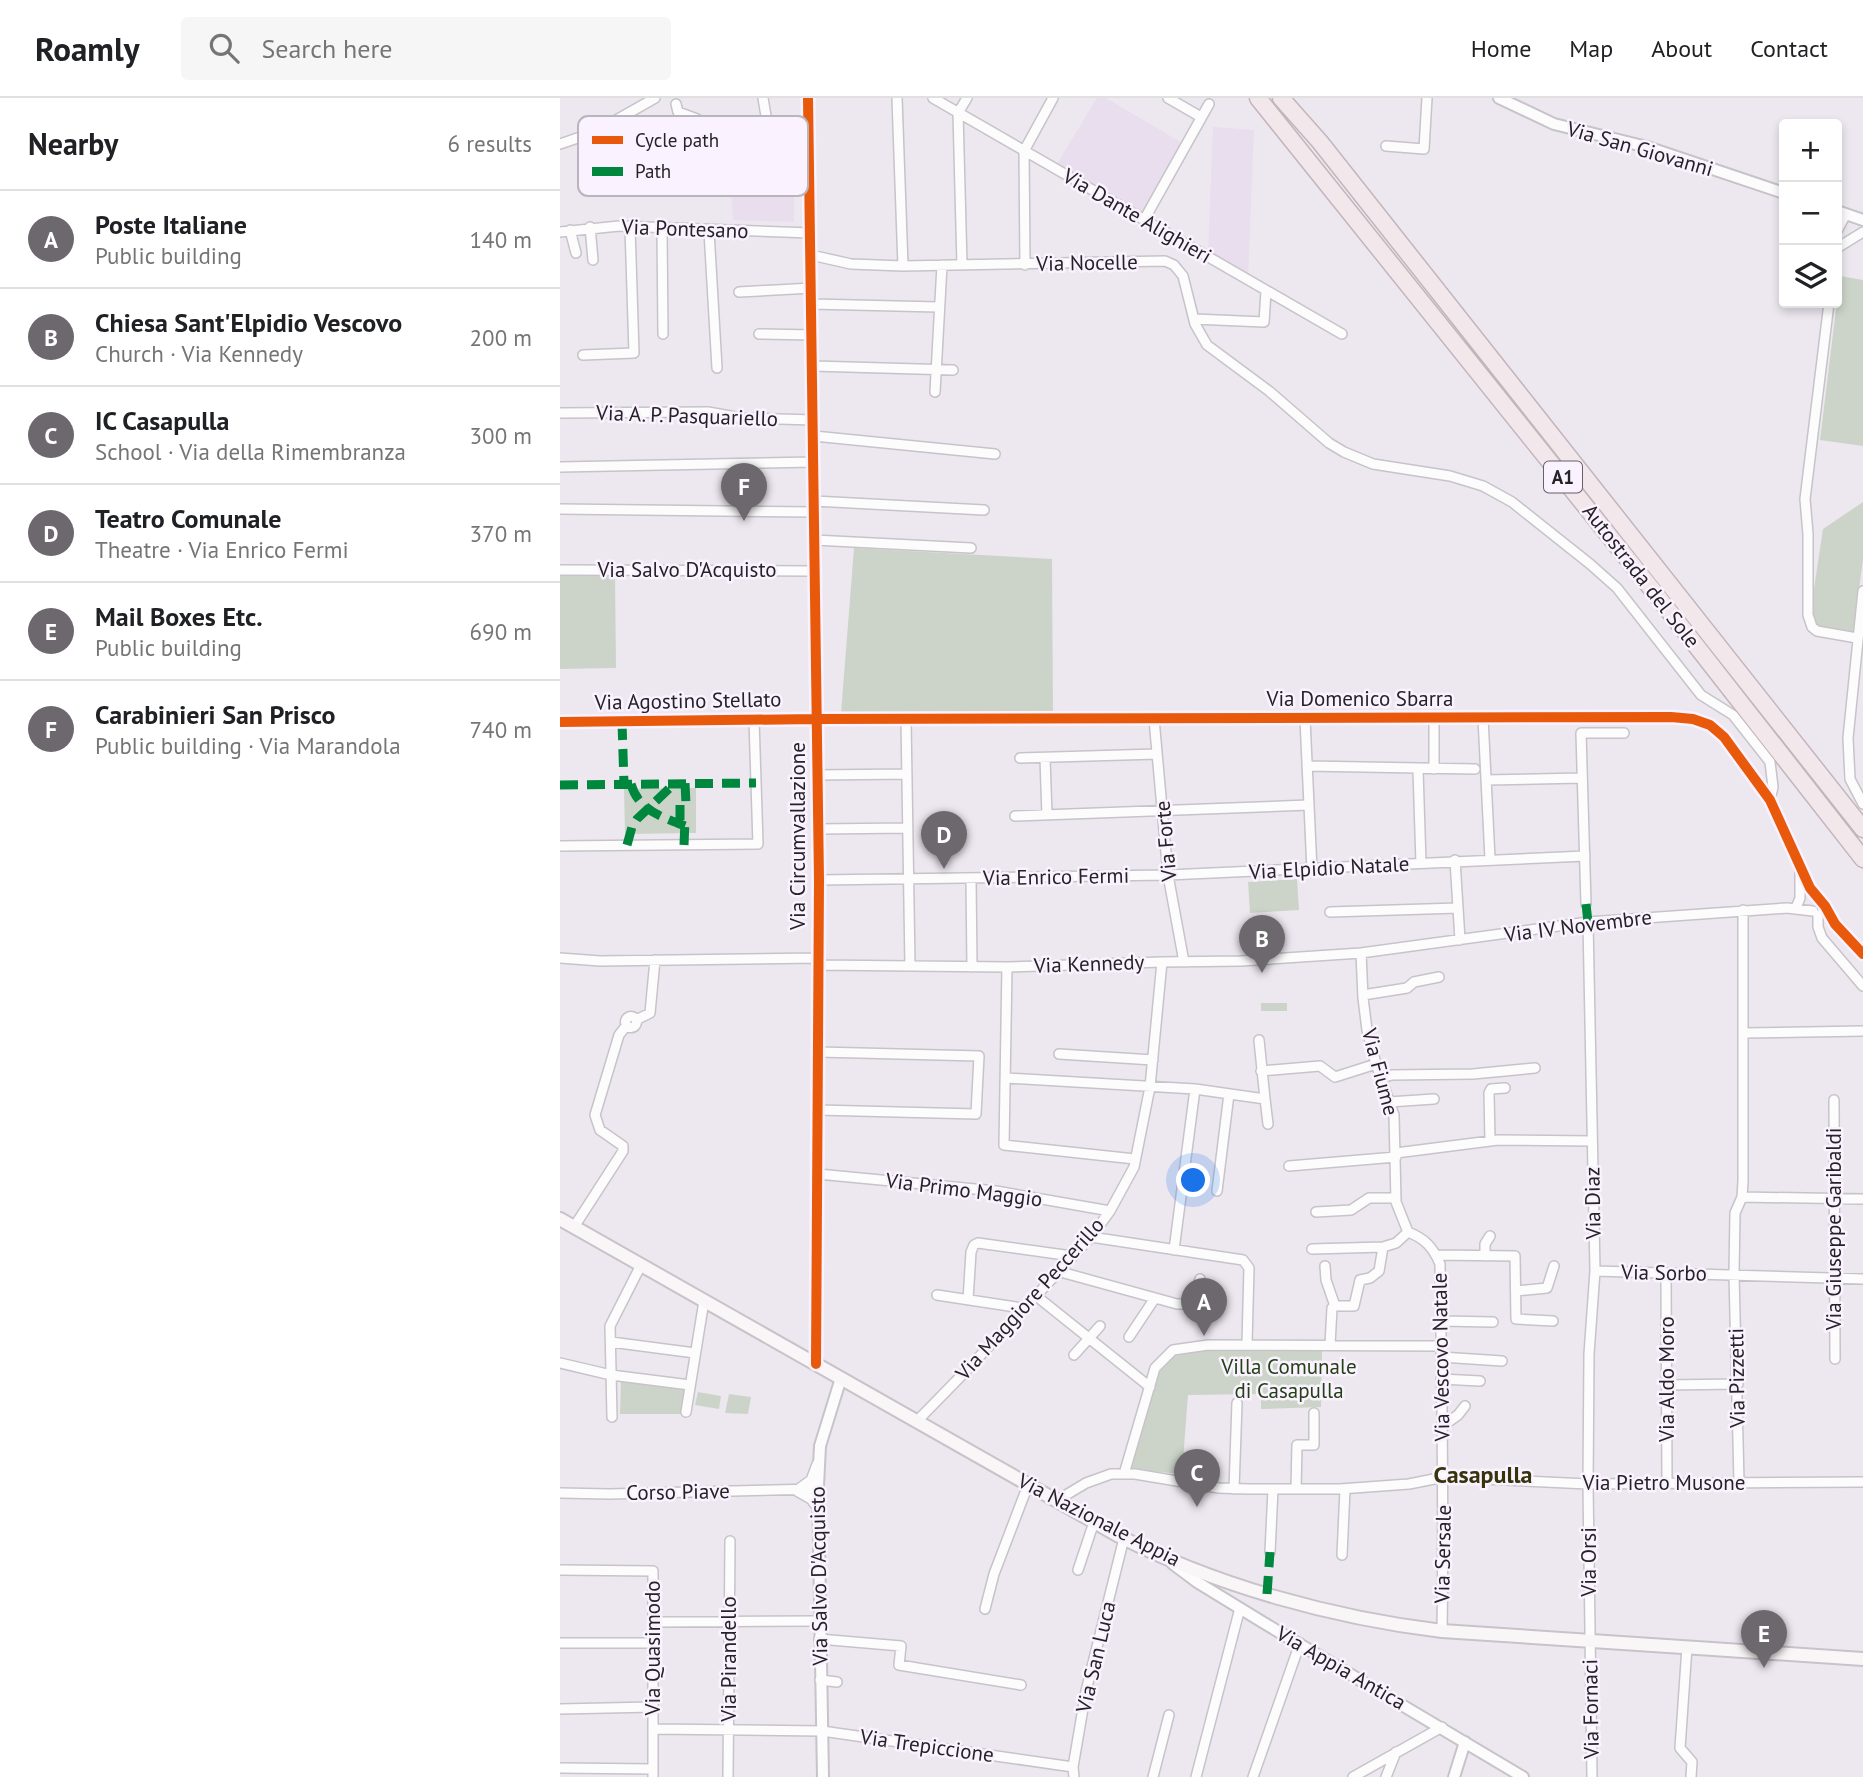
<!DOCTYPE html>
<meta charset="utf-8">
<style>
body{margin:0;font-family:"PT Sans",sans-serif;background:#f6f6f6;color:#202124}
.controls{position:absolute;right:21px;top:21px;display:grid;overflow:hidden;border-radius:7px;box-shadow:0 4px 10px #0003}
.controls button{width:63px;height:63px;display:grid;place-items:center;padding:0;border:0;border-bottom:2px solid #e0e0e0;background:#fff;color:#202124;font:35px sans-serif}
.you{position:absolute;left:634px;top:1083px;width:24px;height:24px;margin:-18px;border:5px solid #fff;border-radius:50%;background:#1a73e8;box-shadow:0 0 0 10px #1a73e833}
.badge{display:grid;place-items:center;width:46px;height:46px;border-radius:50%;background:#6c686e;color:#fff;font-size:23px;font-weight:700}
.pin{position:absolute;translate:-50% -58px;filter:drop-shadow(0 2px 4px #0008)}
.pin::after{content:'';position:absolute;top:37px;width:24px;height:21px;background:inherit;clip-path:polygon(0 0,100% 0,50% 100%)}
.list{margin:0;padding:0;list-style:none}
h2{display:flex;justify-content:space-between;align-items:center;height:91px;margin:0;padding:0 28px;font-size:30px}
h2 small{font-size:23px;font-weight:400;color:#757577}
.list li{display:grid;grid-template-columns:46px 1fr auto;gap:21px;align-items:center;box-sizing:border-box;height:98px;padding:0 28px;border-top:2px solid #e0e0e0}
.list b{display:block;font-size:26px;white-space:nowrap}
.list p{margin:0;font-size:23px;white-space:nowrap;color:#757577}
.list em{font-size:23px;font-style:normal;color:#757577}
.icon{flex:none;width:38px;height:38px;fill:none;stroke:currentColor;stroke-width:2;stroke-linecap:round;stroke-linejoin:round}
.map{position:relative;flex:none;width:1303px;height:1679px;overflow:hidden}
header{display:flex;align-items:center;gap:42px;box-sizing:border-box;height:98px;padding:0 35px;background:#fff;border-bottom:2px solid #e0e0e0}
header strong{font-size:33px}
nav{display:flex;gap:38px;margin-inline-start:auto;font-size:24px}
.search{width:490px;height:63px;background:#f6f6f6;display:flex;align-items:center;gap:18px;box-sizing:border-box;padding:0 24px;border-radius:7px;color:#757577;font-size:26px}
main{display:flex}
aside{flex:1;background:#fff}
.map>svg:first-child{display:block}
</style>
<header>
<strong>Roamly</strong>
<div class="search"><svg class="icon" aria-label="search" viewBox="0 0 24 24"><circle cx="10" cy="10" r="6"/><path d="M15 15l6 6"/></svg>Search here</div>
<nav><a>Home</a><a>Map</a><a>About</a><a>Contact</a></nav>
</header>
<main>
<aside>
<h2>Nearby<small>6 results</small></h2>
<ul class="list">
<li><span class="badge">A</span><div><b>Poste Italiane</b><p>Public building</p></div><em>140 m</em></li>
<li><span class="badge">B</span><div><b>Chiesa Sant'Elpidio Vescovo</b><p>Church · Via Kennedy</p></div><em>200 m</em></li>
<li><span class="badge">C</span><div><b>IC Casapulla</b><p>School · Via della Rimembranza</p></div><em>300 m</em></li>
<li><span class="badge">D</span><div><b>Teatro Comunale</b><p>Theatre · Via Enrico Fermi</p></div><em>370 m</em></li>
<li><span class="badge">E</span><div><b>Mail Boxes Etc.</b><p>Public building</p></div><em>690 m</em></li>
<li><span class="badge">F</span><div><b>Carabinieri San Prisco</b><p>Public building · Via Marandola</p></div><em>740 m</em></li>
</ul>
</aside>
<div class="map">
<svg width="1303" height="1679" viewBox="0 0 1303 1679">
<rect width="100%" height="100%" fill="#ede8f0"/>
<path fill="#e8deed" d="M537,0H546L622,45L581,116L497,66Z
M653,29L694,32L688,180L648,157Z
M242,45L234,57V124L173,122L171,93H161L162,62Z"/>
<path fill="#ccd4c9" d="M1280,178L1303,182V348L1260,342Z
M1303,404V462L1293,535L1254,528L1250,517L1263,431Z
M294,450L492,461L493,614L281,615Z
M0,476H55L56,570L0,571Z
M136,690V735L65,736L64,691Z
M737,781L739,812L690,815L688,784Z
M701,905H727V913H701Z
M648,1252L762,1253L761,1309L701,1311V1296L628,1297L622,1376L569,1371L600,1273L614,1258Z
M61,1281L126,1290L123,1316H60Z
M138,1294L161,1298L159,1311L135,1307Z
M169,1296L191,1299L188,1316L165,1315Z"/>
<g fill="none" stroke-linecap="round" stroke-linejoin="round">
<defs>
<path id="minor" d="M248,0L259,782L256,1266
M337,0L343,168
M373,0L782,236
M608,0L641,19
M116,6L118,14L137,21L142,33
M51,26L94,76
M158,35L207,24L203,0
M30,36L46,79
M0,46L35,34L95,0
M826,48L864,51L867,0
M584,122L649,6
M30,129L33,162
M102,131L103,236
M10,132L16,155
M149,133L157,270
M1277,133L1286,116
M0,134L59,128L251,135
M1277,150L1303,134
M251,157L291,166L343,168L605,163L614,167L623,178L635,226L647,247L709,293L769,345L784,354L813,366L890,378L923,388L952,404L1030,466L1057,490L1141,597L1173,617L1210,664L1213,689L1210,702
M402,167L398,15L407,0
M465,167L464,53L493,0
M179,194L252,190
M1269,205L1245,401L1248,436V517L1252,529L1257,533L1297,540
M252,206L378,209
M634,221L704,224L706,193
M199,236L253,237
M23,257L74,255L70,129
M253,268L393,272
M375,294L382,167
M0,315L148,314L181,320L254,322
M254,338L435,356
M0,369L254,364
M254,403L424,412
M0,411L254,414
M254,442L411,450
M0,472L254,473
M1303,493L1288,640L1290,681L1303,706
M923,620L930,761
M346,621L350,868
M594,621L608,777L624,864
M745,621L752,772
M0,624L256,621L1111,619L1133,621L1150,627L1164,639L1210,702L1250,790L1265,808L1275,826L1303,856
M460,660L597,656
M485,660L487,717
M747,668L915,671
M874,671V620
M858,672L861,765
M257,677L347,676
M926,682L1022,680
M455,718L749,707
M258,731L348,730
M0,748L198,746L194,622
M895,762L900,842
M411,780L412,869
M259,782L608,777L1025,758
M1026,806L1021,635H1064
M1236,810L1240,800V774
M770,814L898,810
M1258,817V829L1262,840L1303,888
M1028,824L1035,1173L1029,1256L1028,1386L1032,1679
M801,855L803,900L807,932L816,966L834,1017L836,1104L848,1134
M0,860L40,863L257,860
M257,867L447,869L602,864L681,863L801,855L1028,824L1227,810L1253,813
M447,869L444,1047L575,1061
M803,897L847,890L854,884L879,879
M65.5 924a5.5 5.5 0 1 1 11 0a5.5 5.5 0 1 1-11 0Z
M76,922L90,915L95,862
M1184,935L1303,933
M699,942L705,1001
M499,956L593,962
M701,973L760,968L775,979L816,966
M447,980L635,991L705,1001L708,1026
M821,980L832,977L913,976L975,970
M1274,1002L1275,1261
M829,1004L874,1001
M258,1012L416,1016L419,958L259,954
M930,1043L929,995L931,991L945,990
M836,1055L938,1042L1032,1043
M729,1068L836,1059
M258,1076L436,1093L550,1113
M657,1093L669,996
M1182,1099L1303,1101
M756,1114L791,1112L809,1100H836
M14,1129L63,1053V1048L40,1032L35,1017L59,937L66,928
M848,1134C864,1140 873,1149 880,1166C882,1288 884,1411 882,1533
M531,1139L683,1162L689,1170L687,1246
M752,1151L823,1149
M614,1152L635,991
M876,1157L955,1158L956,1221L993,1223
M925,1158V1146L930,1138
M765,1168L766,1182L775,1208
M497,1173L617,1206H627L633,1203L640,1181
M1035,1173L1303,1181
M1106,1176L1107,1385
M956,1193L987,1190L994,1168
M377,1197L462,1210
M475,1197L590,1289
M408,1202L411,1154L414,1147L418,1145L512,1158
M881,1223L933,1224
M569,1239L595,1200
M51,1244L135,1255
M770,1247L772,1210L775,1208H794L800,1182L810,1180L819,1173L823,1149L836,1145L848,1134
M514,1257L540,1228
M881,1259L942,1263
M0,1265L51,1277L130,1287
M881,1281L920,1283
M1108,1287L1178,1286
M126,1314L144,1203
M52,1319L50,1228L81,1167
M357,1323L403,1276L531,1139L550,1113L574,1069L590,989L602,864
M881,1329L898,1317L905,1308
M564,1376L595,1270L613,1252L648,1247L881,1248
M1179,1385L1174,1176L1175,1115L1182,1099L1183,1083V812
M240,1390L251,1382L257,1366
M674,1391L677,1305
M736,1391L737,1347H754V1315
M237,1393L251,1401L257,1409
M0,1395L49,1396L257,1391
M496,1403L526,1385L551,1376H575L659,1390L688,1391H780L849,1386L884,1379L1028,1386L1303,1384
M710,1454L713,1391
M782,1457L785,1391
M0,1472L93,1473V1679
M518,1472L534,1424
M425,1511L434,1476L468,1387
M94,1524L259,1523
M259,1541L341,1548L339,1567L461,1587
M0,1545H94
M1127,1549L1120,1650L1132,1664L1131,1679
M260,1582L277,1584
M0,1611L93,1609
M93,1631L262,1633L513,1669
M0,1670L93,1671
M168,1679L170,1443
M514,1679L513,1669L526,1593L564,1440
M593,1679L609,1617
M636,1679L680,1510
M693,1679L740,1545
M793,1679L882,1629
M826,1679L836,1654"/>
<path id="tertiary" d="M939,0L994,26L1087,49L1224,95
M1277,113L1303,122
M613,1466L637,1484L704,1525L963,1679
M263,1679L258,1388L260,1348L281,1280
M894,1679L905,1644"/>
<path id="secondary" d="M0,1121L559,1438C656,1488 774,1520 882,1533L1303,1561"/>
<path id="motorway" d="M698,0L1091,490L1303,761
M721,0L760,44L1303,731"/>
</defs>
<use href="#minor" stroke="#c7c3c9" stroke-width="12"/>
<use href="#tertiary" stroke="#c7c3c9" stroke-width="14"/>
<use href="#secondary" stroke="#c7c3c9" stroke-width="16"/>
<use href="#motorway" stroke="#c2b5bb" stroke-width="19"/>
<use href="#minor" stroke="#fcfcfd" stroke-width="9"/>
<use href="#tertiary" stroke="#fcfcfd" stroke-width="10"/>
<use href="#secondary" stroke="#f9f6f8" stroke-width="12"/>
<use href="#motorway" stroke="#f2e7eb" stroke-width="16"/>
<path stroke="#00873e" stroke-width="9" stroke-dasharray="18 9" stroke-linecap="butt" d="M62,624L64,686
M71,686C78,712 102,719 125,728
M0,687L196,685
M67,747L72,729L77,721L114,686
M124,747L125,722H120V707L126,706L125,685
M1026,806L1028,824
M707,1496L710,1454"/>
<defs>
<path id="cycleway" d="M248,0L259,782L256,1266
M0,624L256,621L1111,619L1133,621L1150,627L1164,639L1210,702L1250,790L1265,808L1275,826L1303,856"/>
</defs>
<use href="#cycleway" stroke="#faf2fe" stroke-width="15"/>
<use href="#cycleway" stroke="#e8590c" stroke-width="10"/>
</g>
<g text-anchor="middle" stroke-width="5" stroke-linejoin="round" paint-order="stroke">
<rect fill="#faf2fe" stroke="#666168" stroke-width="2" x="984" y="363.5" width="38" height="31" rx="5"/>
<g font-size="19" font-weight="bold" fill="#262328">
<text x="1003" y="386">A1</text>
</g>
<g font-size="21" fill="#262328" stroke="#faf2fe">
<text transform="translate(1080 51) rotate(16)" y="7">Via San Giovanni</text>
<text transform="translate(577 118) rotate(30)" y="7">Via Dante Alighieri</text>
<text transform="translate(125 131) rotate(2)" y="7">Via Pontesano</text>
<text transform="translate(527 165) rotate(-1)" y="7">Via Nocelle</text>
<text transform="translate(127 318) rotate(2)" y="7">Via A. P. Pasquariello</text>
<text x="127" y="479">Via Salvo D'Acquisto</text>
<text transform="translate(1081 478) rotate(52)" y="7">Autostrada del Sole</text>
<text x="800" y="608">Via Domenico Sbarra</text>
<text transform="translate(128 603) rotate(-1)" y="7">Via Agostino Stellato</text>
<text transform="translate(238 738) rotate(-90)" y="7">Via Circumvallazione</text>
<text transform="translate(606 743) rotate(-95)" y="7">Via Forte</text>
<text transform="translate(769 770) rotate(-3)" y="7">Via Elpidio Natale</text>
<text transform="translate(496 779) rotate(-1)" y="7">Via Enrico Fermi</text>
<text transform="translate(1018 828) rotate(-7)" y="7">Via IV Novembre</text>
<text transform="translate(529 866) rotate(-2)" y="7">Via Kennedy</text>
<text transform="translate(820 974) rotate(75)" y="7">Via Fiume</text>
<text transform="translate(404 1092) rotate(7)" y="7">Via Primo Maggio</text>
<text transform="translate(1033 1105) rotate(-91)" y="7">Via Diaz</text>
<text transform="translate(1274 1131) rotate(-90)" y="7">Via Giuseppe Garibaldi</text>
<text transform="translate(1104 1175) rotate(1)" y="7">Via Sorbo</text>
<text transform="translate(470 1201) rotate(-48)" y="7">Via Maggiore Peccerillo</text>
<text transform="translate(881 1259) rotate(-91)" y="7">Via Vescovo Natale</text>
<text transform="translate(1177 1280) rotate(-91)" y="7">Via Pizzetti</text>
<text transform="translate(1107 1281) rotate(-90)" y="7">Via Aldo Moro</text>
<text x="1104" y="1392">Via Pietro Musone</text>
<text transform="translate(118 1394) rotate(-1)" y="7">Corso Piave</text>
<text transform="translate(539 1422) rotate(27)" y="7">Via Nazionale Appia</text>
<text transform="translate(883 1456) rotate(-89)" y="7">Via Sersale</text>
<text transform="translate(1029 1464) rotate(-90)" y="7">Via Orsi</text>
<text transform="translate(259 1478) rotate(-91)" y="7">Via Salvo D'Acquisto</text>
<text transform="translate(93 1550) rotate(-90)" y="7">Via Quasimodo</text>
<text transform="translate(536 1559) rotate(-77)" y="7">Via San Luca</text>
<text transform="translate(169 1561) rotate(-90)" y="7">Via Pirandello</text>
<text transform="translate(781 1570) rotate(30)" y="7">Via Appia Antica</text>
<text transform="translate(1031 1611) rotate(-91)" y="7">Via Fornaci</text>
<text transform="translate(367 1648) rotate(8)" y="7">Via Trepiccione</text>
</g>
<g font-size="21" fill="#224114" stroke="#faf2fe">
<text x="729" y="1276">Villa Comunale<tspan x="729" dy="24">di Casapulla</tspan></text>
</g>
<g font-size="24" font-weight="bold" fill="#36340a" stroke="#faf2fe">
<text x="923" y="1385">Casapulla</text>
</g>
</g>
<rect x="18" y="18" width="230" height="80" rx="10" fill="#faf2fe" stroke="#bab4be" stroke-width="2"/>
<rect x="32" y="38" width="31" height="8" fill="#e8590c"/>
<rect x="32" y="69" width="31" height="9" fill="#00873e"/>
<g font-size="19" fill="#262328">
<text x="75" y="49">Cycle path</text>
<text x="75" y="80">Path</text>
</g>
</svg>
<div class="controls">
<button>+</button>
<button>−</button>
<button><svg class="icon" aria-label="layers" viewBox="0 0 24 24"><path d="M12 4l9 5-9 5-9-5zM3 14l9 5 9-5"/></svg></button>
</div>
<div class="you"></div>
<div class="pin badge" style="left:644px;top:1238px">A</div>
<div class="pin badge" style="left:702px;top:875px">B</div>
<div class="pin badge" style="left:637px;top:1409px">C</div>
<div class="pin badge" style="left:384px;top:771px">D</div>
<div class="pin badge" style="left:1204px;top:1570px">E</div>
<div class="pin badge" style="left:184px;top:423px">F</div>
</div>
</main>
